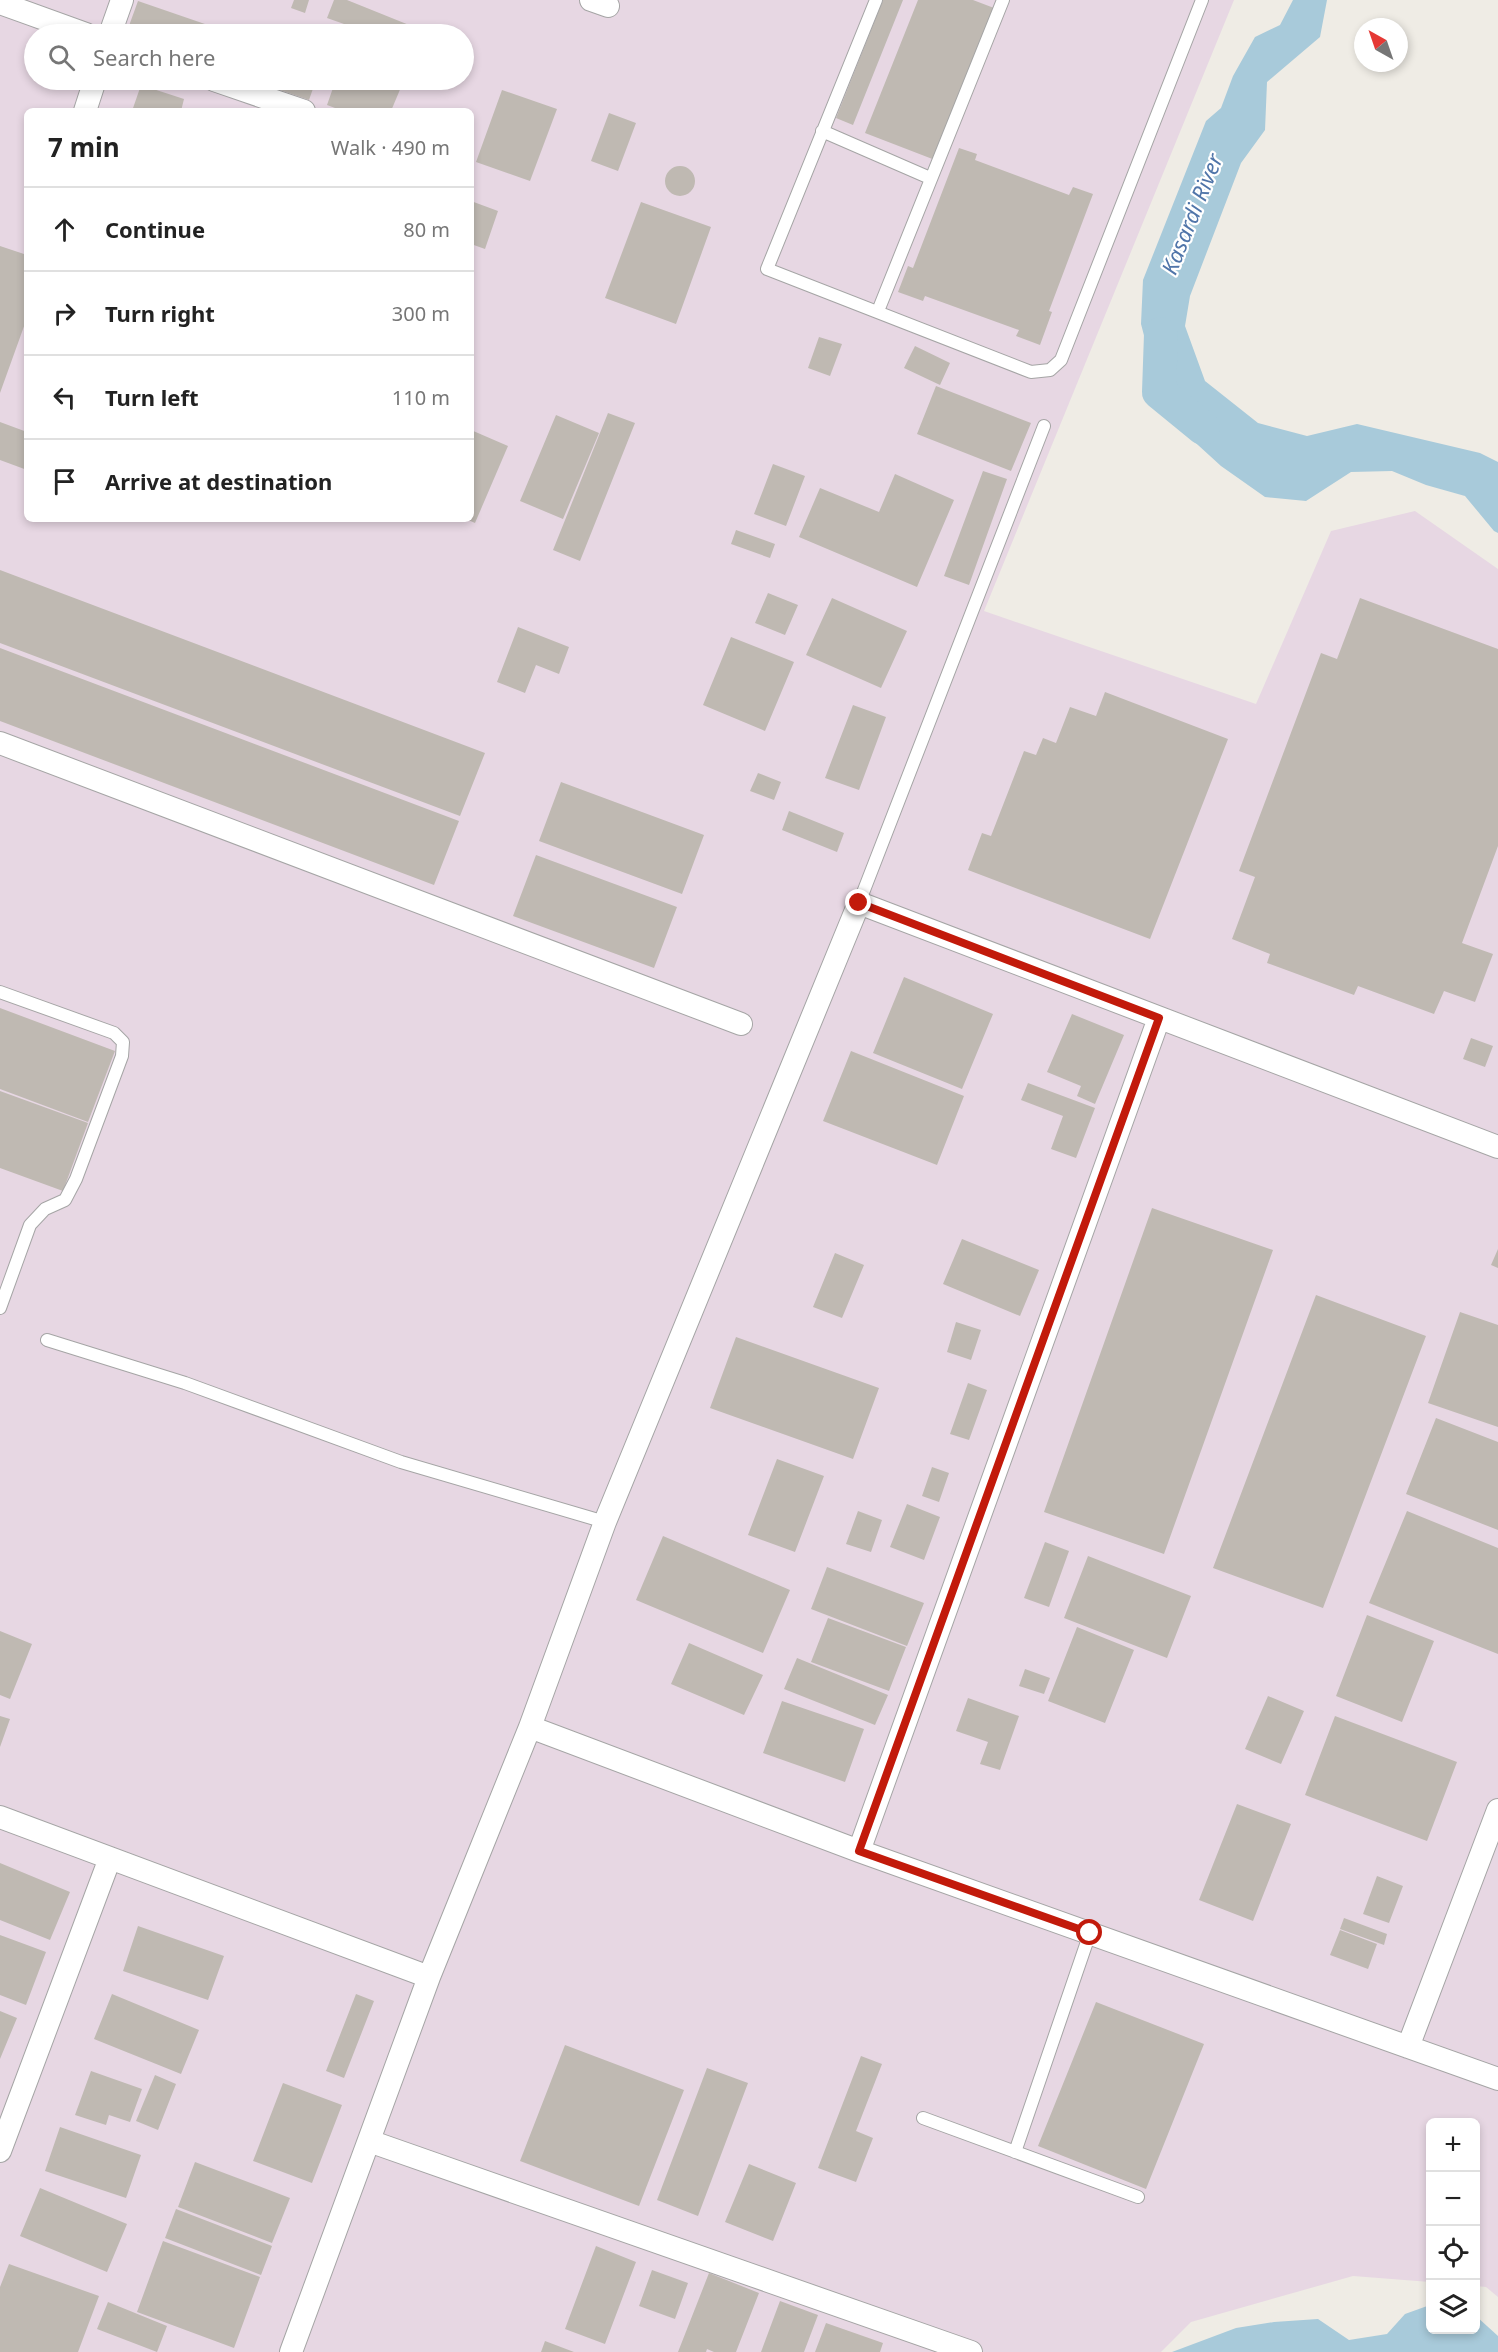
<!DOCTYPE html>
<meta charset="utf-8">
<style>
body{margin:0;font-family:"Noto Sans",sans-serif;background:#f6f6f6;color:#222}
.controls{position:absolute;right:18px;bottom:18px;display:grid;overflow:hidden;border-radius:9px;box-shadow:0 3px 9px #0003}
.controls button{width:54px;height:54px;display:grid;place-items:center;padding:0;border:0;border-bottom:2px solid #e0e0e0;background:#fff;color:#222;font:30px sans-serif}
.compass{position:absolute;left:1354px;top:18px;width:54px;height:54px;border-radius:50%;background:#fff;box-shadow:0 3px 9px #0003;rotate:320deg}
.stop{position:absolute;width:18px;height:18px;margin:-14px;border:4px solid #c21a0b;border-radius:50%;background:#fff}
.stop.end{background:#c21a0b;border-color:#fff;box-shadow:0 2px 6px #0008}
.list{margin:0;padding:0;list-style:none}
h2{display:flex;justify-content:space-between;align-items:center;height:78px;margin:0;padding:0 24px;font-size:26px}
h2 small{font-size:20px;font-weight:400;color:#767676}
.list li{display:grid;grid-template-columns:39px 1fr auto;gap:18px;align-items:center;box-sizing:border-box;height:84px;padding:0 24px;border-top:2px solid #e0e0e0}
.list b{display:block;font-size:22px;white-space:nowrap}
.list em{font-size:20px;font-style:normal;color:#767676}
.icon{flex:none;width:33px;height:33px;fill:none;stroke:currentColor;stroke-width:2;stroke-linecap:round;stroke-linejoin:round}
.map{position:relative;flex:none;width:1498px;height:2352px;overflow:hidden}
.search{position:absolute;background:#fff;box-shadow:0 3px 9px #0003;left:24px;top:24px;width:450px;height:66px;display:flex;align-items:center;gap:15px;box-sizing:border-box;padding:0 21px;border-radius:33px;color:#767676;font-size:22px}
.panel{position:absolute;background:#fff;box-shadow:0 3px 9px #0003;left:24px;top:108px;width:450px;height:414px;border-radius:9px}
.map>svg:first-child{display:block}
</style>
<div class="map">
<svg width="1498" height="2352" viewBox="0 0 1498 2352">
<rect width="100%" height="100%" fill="#efece5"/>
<path fill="#e7d7e3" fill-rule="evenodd" d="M0,0H1234L984,611L1256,704L1331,531L1415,511L1498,569V2297L1486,2287L1476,2286V2122H1430V2282L1353,2276L1191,2322L1161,2352H0ZM34,34H464V80H34ZM27,111H471V519H27Z"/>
<path fill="#a8cada" d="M1293,0H1327L1320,37L1267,82L1265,130L1241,163L1190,296L1185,326L1205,381L1258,423L1307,436L1357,424L1480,453L1498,462V533L1494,531L1465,496L1426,485L1392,471L1351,472L1306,501L1265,497L1221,466L1187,435L1153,370L1141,324L1143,280L1206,121L1221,108L1233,76L1255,37L1280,25Z
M1430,2305V2330H1476V2316L1498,2336V2352H1172L1236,2328L1274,2322L1318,2319L1349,2340L1387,2334L1405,2314Z"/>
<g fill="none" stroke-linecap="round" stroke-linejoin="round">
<path stroke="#a8cada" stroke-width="34" d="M1161,334L1159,392L1203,428"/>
</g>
<path fill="#bfb9b2" d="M294,0H309L305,13L291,8Z
M334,0H347L424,31L422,34H340L344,24L327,18Z
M883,0H903L853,125L836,118Z
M918,0H973L994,8L935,160L865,133Z
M138,1L234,34H126Z
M251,80H316L309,100Z
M348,80H404L391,111H343L327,105L334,85L344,89Z
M141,85L184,99L181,111H132Z
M502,90L557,109L530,181L476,162Z
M609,113L636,123L618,171L591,161Z
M959,148L977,154L975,160L1069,195L1073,187L1093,194L1049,311L1052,312L1040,345L1016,336L1019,330L925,296L923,301L898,292L908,266L913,268Z
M665 181a15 15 0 1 1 30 0a15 15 0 1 1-30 0Z
M471,201L498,211L485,249L471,244Z
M641,202L711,227L676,324L605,298Z
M0,246L27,255V318L0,393Z
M819,337L842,344L830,376L808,368Z
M915,346L950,363L940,385L904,368Z
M936,386L1031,423L1011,471L917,434Z
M608,413L635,423L580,561L553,550Z
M556,415L599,433L563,519L520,501Z
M0,422L27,432V470L0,460Z
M471,430L508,446L475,523L466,519H471Z
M773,464L805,476L786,526L754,514Z
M983,471L1007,479L969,585L944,576Z
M895,474L954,500L917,587L799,537L820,488L879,512Z
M736,530L775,544L770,558L731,544Z
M0,570L485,753L460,816L0,643Z
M768,593L798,605L785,635L755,623Z
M832,598L907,631L881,688L806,655Z
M1360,598L1498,649V846L1462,943L1493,954L1475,1002L1444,991L1434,1014L1358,986L1354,995L1267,963L1270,954L1232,939L1255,877L1239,871L1321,653L1337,659Z
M518,627L569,647L559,674L536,665L525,693L497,682Z
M731,637L794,662L765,731L703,705Z
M0,648L459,821L434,885L0,721Z
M1105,692L1228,739L1150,939L968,870L982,833L991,836L1024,751L1036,755L1043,738L1056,743L1070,707L1096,716Z
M853,705L886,717L859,790L825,778Z
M758,773L781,782L774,800L750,791Z
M561,782L704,835L682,894L539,841Z
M789,811L844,833L837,852L782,830Z
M536,855L677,907L654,968L513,916Z
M904,977L993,1014L962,1089L873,1053Z
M0,1008L115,1051L88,1122L0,1089Z
M1072,1014L1124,1035L1095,1104L1077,1096L1081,1086L1047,1072Z
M1471,1038L1493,1046L1485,1067L1463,1059Z
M851,1051L964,1096L937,1165L823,1121Z
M1028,1083L1095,1108L1076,1158L1051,1149L1063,1116L1021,1100Z
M0,1091L88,1123L63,1191L0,1168Z
M1152,1208L1273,1250L1164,1554L1044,1512Z
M962,1239L1039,1270L1020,1316L943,1284Z
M1498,1249V1268L1491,1265Z
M835,1253L864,1265L842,1318L813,1307Z
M1316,1295L1426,1336L1323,1608L1213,1568Z
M1460,1312L1498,1325V1427L1428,1403Z
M956,1322L981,1330L971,1360L947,1352Z
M736,1337L879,1388L853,1459L710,1408Z
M968,1383L987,1390L969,1440L950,1434Z
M1436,1418L1498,1442V1530L1406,1494Z
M777,1459L824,1476L795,1552L748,1535Z
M932,1467L949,1473L939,1502L922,1496Z
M907,1504L940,1517L924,1560L890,1547Z
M858,1511L882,1520L871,1552L846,1544Z
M1407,1511L1498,1548V1654L1369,1603Z
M663,1536L790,1590L763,1653L636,1600Z
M1045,1542L1069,1551L1049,1607L1024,1598Z
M1088,1556L1191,1596L1167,1658L1064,1618Z
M827,1567L924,1603L907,1646L811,1609Z
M1367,1615L1434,1641L1402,1722L1336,1696Z
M828,1618L906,1647L889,1691L811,1662Z
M1077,1627L1134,1650L1105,1723L1048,1701Z
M0,1631L32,1644L10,1699L0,1695Z
M689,1643L763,1675L744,1715L671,1684Z
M797,1658L888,1695L875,1725L784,1689Z
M1025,1669L1050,1678L1044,1694L1019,1686Z
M1268,1696L1304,1711L1281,1764L1245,1749Z
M968,1698L1019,1716L1000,1770L980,1764L988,1742L956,1731Z
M782,1701L864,1729L845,1782L763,1753Z
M0,1716L10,1719L0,1747Z
M1335,1716L1457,1762L1427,1841L1305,1795Z
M1237,1804L1291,1824L1253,1921L1199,1900Z
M0,1863L70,1892L50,1940L0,1920Z
M1377,1876L1403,1886L1389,1923L1363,1914Z
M1344,1918L1387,1934L1384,1945L1340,1929Z
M138,1926L224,1956L208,2000L123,1971Z
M1340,1930L1377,1944L1368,1969L1330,1955Z
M0,1935L46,1952L26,2005L0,1995Z
M112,1994L199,2030L181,2074L94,2039Z
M356,1994L374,2001L344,2078L326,2071Z
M1096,2002L1204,2044L1146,2189L1038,2146Z
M0,2011L17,2018L0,2059Z
M565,2045L684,2090L639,2206L520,2161Z
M861,2056L882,2064L856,2131L873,2138L856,2182L818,2168Z
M707,2068L748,2083L698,2216L657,2200Z
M91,2071L142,2089L130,2122L109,2115L106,2125L75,2115Z
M155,2075L176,2084L158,2130L136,2121Z
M283,2083L342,2105L312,2183L253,2161Z
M60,2127L141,2155L126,2198L45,2171Z
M195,2162L290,2198L272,2243L178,2207Z
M749,2164L796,2183L773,2241L725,2222Z
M40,2188L127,2224L107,2272L20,2236Z
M176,2209L272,2246L261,2275L165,2238Z
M163,2241L260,2277L234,2348L137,2312Z
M596,2246L636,2262L605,2344L565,2329Z
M9,2264L99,2296L78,2352H0V2287Z
M652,2270L688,2283L675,2319L639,2306Z
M709,2273L759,2293L736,2352H714L707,2349L706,2352H678Z
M780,2301L818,2315L804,2352H761Z
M108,2302L167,2326L157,2352L97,2329Z
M826,2323L883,2343L880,2352H815Z
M545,2341L574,2352H541Z"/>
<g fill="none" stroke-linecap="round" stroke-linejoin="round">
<defs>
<path id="service" d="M876,0L767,269L1031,372L1050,370L1061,360L1202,0
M822,131L930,178
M878,311L1003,0
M859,903L1044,426
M0,992L114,1033L123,1042L122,1056L76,1179L65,1200L45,1209L30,1225L0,1308
M47,1340L185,1383L401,1462L605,1522
M923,2118L1138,2197
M1015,2152L1090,1933"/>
<path id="minor" d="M591,0L608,6
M0,3L86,34
M110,34L122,0
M214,80L304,111
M85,111L95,80
M0,743L741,1024
M530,1727L859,1851L1498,2079
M0,1817L429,1977
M859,1851L1159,1018
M1408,2047L1498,1810
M369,2141L971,2352
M0,2151L110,1858
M291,2352L429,1977L530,1727L605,1522L859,903L1498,1147"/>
</defs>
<use href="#service" stroke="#a5a5a5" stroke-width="14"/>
<use href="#minor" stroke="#a5a5a5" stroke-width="24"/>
<use href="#service" stroke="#fff" stroke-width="12"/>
<use href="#minor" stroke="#fff" stroke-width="22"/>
</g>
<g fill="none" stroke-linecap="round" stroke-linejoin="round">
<path stroke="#c21a0b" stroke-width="8" d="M859,903L1159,1018L859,1851L1090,1933"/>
</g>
<g text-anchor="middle" stroke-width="4.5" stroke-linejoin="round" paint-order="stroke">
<g font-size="22" font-style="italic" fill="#5075a9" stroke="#fff">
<text transform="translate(1192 214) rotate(-68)" y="8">Kasardi River</text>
</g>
</g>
</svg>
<div class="controls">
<button>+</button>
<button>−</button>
<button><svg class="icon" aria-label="locate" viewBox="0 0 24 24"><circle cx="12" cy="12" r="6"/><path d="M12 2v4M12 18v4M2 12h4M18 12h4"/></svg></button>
<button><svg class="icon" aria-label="layers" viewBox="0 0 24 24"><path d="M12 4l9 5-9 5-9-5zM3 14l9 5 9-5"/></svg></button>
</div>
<svg class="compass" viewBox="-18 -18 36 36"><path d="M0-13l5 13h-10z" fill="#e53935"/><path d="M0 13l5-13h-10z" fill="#767676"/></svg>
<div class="stop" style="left:1090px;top:1933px"></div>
<div class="stop end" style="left:859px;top:903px"></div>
<div class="search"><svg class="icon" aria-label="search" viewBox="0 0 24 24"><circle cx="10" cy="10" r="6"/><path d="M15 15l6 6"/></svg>Search here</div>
<section class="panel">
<h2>7 min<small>Walk · 490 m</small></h2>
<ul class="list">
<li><svg class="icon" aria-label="ahead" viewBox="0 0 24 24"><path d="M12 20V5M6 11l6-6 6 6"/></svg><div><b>Continue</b></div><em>80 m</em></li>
<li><svg class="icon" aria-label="right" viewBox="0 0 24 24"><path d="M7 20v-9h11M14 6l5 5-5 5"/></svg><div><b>Turn right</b></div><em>300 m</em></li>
<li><svg class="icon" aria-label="left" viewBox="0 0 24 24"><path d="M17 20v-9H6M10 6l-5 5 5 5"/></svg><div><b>Turn left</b></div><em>110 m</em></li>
<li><svg class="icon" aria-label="arrive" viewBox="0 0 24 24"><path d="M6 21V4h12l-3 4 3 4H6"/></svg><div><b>Arrive at destination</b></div></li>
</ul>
</section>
</div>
